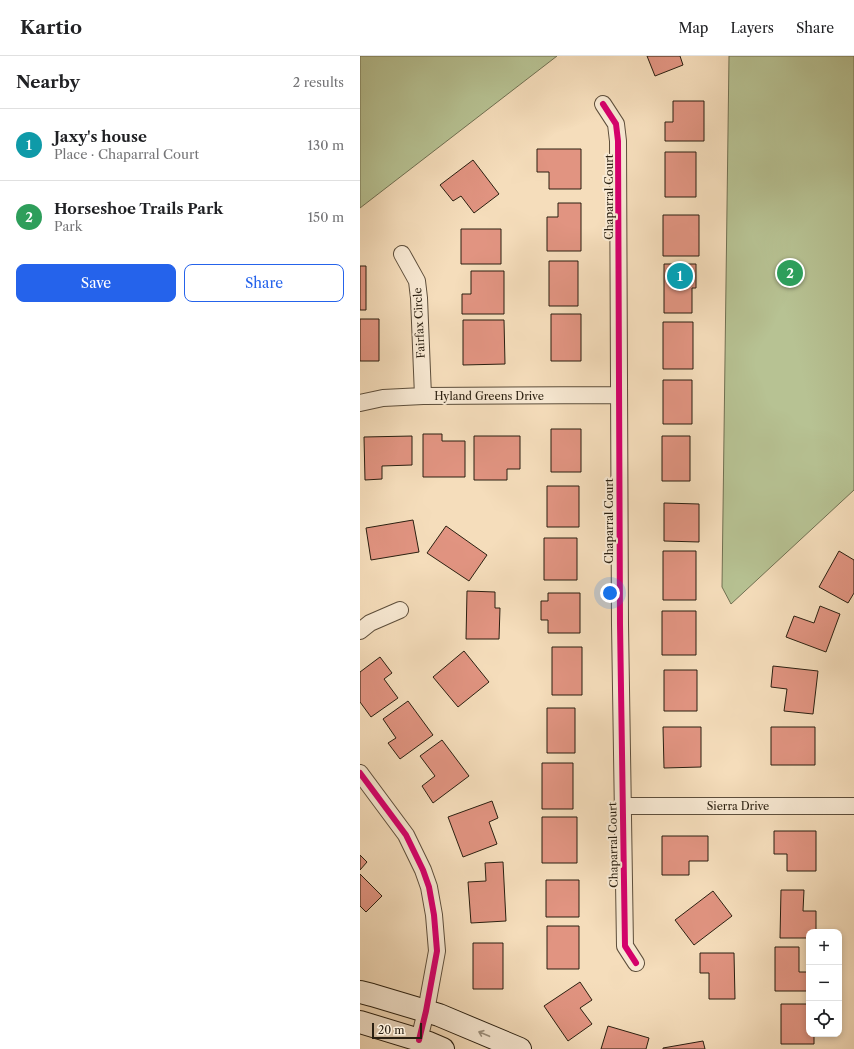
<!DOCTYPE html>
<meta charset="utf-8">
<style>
body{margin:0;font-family:"Libre Caslon Text",serif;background:#f6f6f6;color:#202124}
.controls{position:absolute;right:12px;bottom:12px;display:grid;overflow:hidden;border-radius:8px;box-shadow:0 2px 6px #0003}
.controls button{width:36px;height:36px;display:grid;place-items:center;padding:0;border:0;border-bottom:1px solid #e0e0e0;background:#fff;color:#202124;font:20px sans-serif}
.scale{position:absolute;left:12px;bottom:10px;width:50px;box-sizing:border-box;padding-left:4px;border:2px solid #2a1f10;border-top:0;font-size:11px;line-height:14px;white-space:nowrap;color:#2a1f10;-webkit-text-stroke:3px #f8e9d3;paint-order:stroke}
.you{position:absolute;left:250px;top:537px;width:14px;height:14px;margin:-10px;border:3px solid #fff;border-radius:50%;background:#1a73e8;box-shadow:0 0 0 6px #1a73e833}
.badge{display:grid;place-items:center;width:26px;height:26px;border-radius:50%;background:#2563eb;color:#fff;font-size:13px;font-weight:700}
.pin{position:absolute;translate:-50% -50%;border:2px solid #fff;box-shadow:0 1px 4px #0006}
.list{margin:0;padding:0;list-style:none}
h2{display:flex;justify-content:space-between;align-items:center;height:52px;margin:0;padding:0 16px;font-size:17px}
h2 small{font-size:13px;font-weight:400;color:#757577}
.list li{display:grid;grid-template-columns:26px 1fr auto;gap:12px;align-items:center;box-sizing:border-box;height:72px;padding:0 16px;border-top:1px solid #e0e0e0}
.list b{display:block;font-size:15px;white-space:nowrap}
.list p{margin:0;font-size:13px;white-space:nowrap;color:#757577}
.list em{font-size:13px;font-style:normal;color:#757577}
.actions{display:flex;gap:8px;padding:12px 16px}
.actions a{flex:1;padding:9px 0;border:1px solid #2563eb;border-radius:8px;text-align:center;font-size:14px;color:#2563eb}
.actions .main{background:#2563eb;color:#fff}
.icon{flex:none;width:22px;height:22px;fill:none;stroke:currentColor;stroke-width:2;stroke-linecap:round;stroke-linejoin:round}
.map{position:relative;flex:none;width:494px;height:993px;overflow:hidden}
header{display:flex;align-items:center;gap:24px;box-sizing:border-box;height:56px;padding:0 20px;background:#fff;border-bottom:1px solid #e0e0e0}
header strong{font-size:19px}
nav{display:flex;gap:22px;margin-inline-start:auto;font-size:14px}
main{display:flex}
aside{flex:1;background:#fff}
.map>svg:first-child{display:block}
</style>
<header>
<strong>Kartio</strong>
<nav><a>Map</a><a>Layers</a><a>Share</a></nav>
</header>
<main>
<aside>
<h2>Nearby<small>2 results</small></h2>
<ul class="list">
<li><span class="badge" style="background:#0f9aa8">1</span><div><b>Jaxy's house</b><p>Place · Chaparral Court</p></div><em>130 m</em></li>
<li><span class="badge" style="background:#2e9e5b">2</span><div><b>Horseshoe Trails Park</b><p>Park</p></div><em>150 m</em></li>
</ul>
<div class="actions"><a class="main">Save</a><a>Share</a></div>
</aside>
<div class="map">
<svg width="494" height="993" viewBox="0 0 494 993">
<rect width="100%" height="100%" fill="#f5ddbb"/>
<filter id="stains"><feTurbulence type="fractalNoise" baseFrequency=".005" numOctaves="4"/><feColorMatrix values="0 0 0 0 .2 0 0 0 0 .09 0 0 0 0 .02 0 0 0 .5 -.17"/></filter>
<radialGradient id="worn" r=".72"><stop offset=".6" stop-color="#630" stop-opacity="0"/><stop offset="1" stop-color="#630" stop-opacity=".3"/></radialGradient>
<path fill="#b7c293" stroke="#707052" d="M0,0H197L0,152Z
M369,0H494V434L371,548L362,531Z"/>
<path fill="#e19481" stroke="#2a1f10" d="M287,0H320L323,9L295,20Z
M313,45H344V85H305V66H313Z
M177,93H221V133H189V116H177Z
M305,96H336V141H305Z
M113,104L139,138L114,157L101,140L93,145L80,129Z
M198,147H221V195H187V161H198Z
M303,159H339V200H303Z
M101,173H141V208H101Z
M189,205H218V250H189Z
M304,208H336V232H332V257H304Z
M0,210H6V254H0Z
M111,215H144V258H102V238H111Z
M191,258H221V305H191Z
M0,263H19V305H0Z
M103,264H144L145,308L103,309Z
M303,266H333V313H303Z
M303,324H332V368H303Z
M191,373H221V416H191Z
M63,378H82V385H105V421H63Z
M52,380V409L22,410V423L5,424L4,381Z
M114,380H160V413H147V424H114Z
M302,380H330V425H302Z
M187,430H219V471H187Z
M304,447L339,448V486L304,485Z
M53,464L59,496L11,504L6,472Z
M86,470L127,499L109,525L67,497Z
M184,482H217V524H184Z
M303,495H336V544H303Z
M479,495L494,504V537L488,547L459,531Z
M107,535L135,536V552H140L139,583H106Z
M188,537H220V577H188V564H181V545H188Z
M460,550L480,558L466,596L426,581L434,560L454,567Z
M302,555H336V599H302Z
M192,591H222V639H192Z
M104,595L129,626L98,651L73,621Z
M20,601L32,617L24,623L38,642L11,661L0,646V616Z
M413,610L458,615L453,658L424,655L427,633L411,631Z
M304,614H337V655H304Z
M48,645L73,679L40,703L28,687L36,682L23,663Z
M187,652H215V697H187Z
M303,671H341V711L304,712Z
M411,671H455V709H411Z
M82,684L109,720L73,747L62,730L75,720L60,700Z
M182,707H213V753H182Z
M132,745L138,762L129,766L137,788L103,801L88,761Z
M182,761H217V807H182Z
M414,775H456V815H427V798H414Z
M302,780H348V805H329V819H302Z
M0,799L7,806L0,814Z
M143,806L146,865L111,867L108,826L126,825L125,807Z
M0,818L22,840L6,856L0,850Z
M186,824H219V861H186Z
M421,834H444L443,855H456V876H449V882H420Z
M353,835L372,860L334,889L315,864Z
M187,870H219V913H187Z
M113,887H143V933H113Z
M415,891H439V916H449V935H415Z
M340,897H374L375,943H349V917H340Z
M220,926L232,944L220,952L232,968L208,985L184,950Z
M421,948H449V978H454V988H421Z
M248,970L289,982L286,993H241Z
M343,985L345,993H303V992Z"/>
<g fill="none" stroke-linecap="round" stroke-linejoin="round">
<defs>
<path id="minor" d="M243,48L256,68L258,85L260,568L265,890L276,907
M42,198L57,225L59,242L63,340
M0,347L23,342L63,340L259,339
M0,575L10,567L40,554
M0,717L46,779L63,814L69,831L74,859L77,895L66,955L59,984
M262,750H494"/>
<path id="secondary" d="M0,936L12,939L79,959L160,993
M0,966L69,987L83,993"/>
</defs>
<use href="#minor" stroke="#5d4e3b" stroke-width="18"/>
<use href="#secondary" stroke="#2a1f10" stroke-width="24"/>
<use href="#minor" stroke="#f8e9d3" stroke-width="16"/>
<use href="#secondary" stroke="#f8e9d3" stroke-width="22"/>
<defs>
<path id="cycleway" d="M243,48L256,68L258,85L260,568L265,890L276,907
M0,717L46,779L63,814L69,831L74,859L77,895L66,955L59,984"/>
</defs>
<use href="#cycleway" stroke="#f8e9d3" stroke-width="8"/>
<use href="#cycleway" stroke="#d6006c" stroke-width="6"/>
</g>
<defs><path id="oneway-shaft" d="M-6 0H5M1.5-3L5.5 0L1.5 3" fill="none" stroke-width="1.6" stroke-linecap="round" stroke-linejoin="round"/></defs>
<use stroke="#9b8e7b" href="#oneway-shaft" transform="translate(124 978) rotate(-157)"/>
<g text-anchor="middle" stroke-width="4" stroke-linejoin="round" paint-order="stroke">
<g font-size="11" fill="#2a1f10" stroke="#f8e9d3">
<text transform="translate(249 141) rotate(-90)" y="4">Chaparral Court</text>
<text transform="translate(59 267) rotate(-93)" y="4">Fairfax Circle</text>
<text x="129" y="344">Hyland Greens Drive</text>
<text transform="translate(249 465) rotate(-90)" y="4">Chaparral Court</text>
<text x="378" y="754">Sierra Drive</text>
<text transform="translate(253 789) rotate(-91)" y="4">Chaparral Court</text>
</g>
</g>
<rect width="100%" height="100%" filter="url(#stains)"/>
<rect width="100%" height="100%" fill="url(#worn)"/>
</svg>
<div class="controls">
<button>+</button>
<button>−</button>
<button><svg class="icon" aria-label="locate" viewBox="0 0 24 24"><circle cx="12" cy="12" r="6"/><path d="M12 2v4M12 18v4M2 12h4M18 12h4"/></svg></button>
</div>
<div class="scale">20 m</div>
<div class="you"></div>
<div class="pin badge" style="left:320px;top:220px;background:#0f9aa8">1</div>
<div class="pin badge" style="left:430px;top:217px;background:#2e9e5b">2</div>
</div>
</main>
